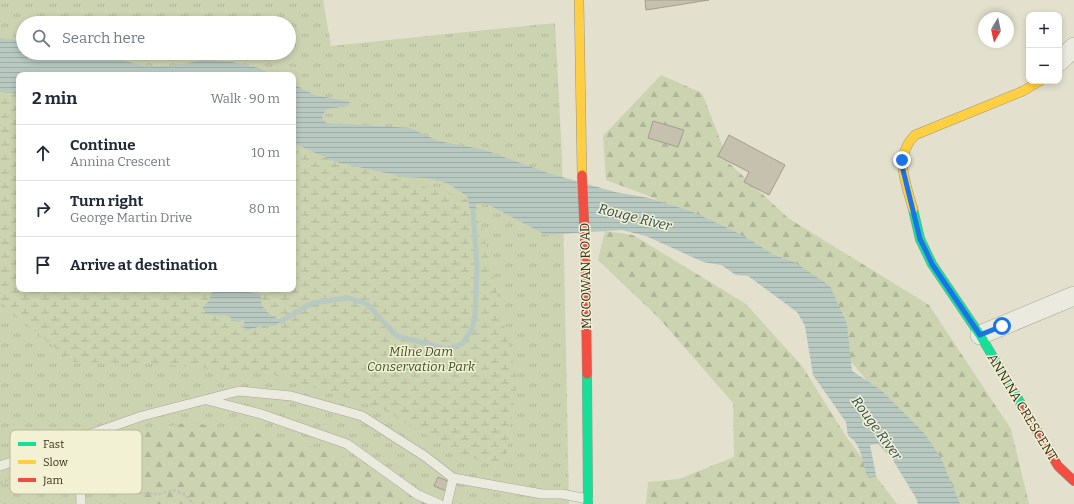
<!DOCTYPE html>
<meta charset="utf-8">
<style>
body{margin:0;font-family:Bitter,serif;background:#f6f6f7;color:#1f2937}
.controls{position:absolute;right:12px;top:12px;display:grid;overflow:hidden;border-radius:8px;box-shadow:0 2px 6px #0003}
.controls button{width:36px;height:36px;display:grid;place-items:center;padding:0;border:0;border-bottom:1px solid #e0e1e3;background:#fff;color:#1f2937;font:20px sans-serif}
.compass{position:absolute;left:978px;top:12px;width:36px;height:36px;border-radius:50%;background:#fff;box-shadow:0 2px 6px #0003;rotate:189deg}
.stop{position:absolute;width:12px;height:12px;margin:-9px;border:3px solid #1a73e8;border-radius:50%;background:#fff}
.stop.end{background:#1a73e8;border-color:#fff;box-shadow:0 1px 4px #0008}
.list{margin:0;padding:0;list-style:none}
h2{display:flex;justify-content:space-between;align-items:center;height:52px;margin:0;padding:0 16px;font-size:17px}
h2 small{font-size:13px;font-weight:400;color:#747a83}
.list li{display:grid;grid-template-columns:26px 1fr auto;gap:12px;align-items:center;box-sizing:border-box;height:56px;padding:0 16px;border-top:1px solid #e0e1e3}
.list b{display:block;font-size:15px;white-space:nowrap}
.list p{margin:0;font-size:13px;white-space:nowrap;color:#747a83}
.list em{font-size:13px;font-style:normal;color:#747a83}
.icon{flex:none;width:22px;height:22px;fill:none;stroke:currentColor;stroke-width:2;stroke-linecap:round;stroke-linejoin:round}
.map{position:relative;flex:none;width:1074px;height:504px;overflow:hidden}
.search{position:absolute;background:#fff;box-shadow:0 2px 6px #0003;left:16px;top:16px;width:280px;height:44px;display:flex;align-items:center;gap:10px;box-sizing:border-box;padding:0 14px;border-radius:22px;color:#747a83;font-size:15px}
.panel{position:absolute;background:#fff;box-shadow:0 2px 6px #0003;left:16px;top:72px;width:280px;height:220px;border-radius:8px}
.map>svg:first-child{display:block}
</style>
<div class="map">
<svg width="1074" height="504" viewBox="0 0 1074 504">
<defs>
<pattern id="grass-tufts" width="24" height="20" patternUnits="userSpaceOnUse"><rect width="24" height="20" fill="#ccd3b1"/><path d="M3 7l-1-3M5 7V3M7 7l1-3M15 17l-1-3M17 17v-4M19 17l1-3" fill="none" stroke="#b0b598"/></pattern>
<pattern id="forest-firs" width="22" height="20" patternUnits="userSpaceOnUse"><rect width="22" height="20" fill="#ccd3b1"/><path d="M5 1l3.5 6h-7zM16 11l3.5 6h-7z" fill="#b0b598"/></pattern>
<pattern id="wetland-marsh" width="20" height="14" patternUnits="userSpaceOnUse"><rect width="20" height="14" fill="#ccd3b1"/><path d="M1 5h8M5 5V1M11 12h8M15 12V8" fill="none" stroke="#b0b598"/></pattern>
<pattern id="water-rules" width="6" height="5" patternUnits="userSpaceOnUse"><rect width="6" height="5" fill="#b8c9c2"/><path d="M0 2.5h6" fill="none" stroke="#9fada6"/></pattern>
</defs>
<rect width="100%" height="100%" fill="#e3e1cd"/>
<path fill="url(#grass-tufts)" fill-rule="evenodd" d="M0,0H323L331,46L555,23L562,156L569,504H0ZM23,23H289V53H23ZM19,75H293V289H19Z"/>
<path fill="url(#forest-firs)" d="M661,75L702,93L729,163L788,218L929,305L1011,429L1029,504H945L873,388L841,350L720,245L654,198L606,180L603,136Z
M605,231L633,235L746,304L802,366L847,438L897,504H646L648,482L679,479L734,457L733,403L659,318L598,260Z
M188,422L279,437L362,462L427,504H145L106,478L87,454C119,437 153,430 188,422Z"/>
<path fill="url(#wetland-marsh)" d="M0,81L19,84V289H293V143L314,154L476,202L517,381L505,466L461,456L382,409L271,374L144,363L72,362L0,302Z"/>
<path fill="url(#water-rules)" d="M0,38L23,41V53H85L148,66H171L205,60L232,62L259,68L274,75H19V93L1,92H0Z
M293,84L315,95L350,102L348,106L326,109L322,117L326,123L410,128L438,141L485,150L548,173L615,192L649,198L693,212L740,234L774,255L794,262L830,286L847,324L852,371L881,390L924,433L941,458L960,504H918L916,498L891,457L878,444L870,445L876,475L870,478L867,476C863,463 861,442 848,436L846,422L813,375L805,326L797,312L748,276L736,275L721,265L703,262L646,236L622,230L546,235L485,203L477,204L473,211L470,209L467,196L447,183L427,178L404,177L336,162L293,143Z
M213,289H248L250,292L261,295C259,310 270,314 281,321L275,326H261L245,331L244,320L237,322L228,316L205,314L203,307L209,301Z"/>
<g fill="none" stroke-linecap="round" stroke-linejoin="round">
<path stroke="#b8c9c2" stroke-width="5" d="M281,321L312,303L349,298L367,304L397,336L447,349L462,344L472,329L475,315L477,267L473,211"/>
</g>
<path fill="#c6c0ae" stroke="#a39d8d" d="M645,0H709L646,10Z
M653,121L684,130L678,147L648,138Z
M729,135L785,165L769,195L744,182L749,172L718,156Z
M438,477L450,482L446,491L434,486Z"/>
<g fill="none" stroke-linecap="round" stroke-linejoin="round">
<defs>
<path id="lane" d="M207,400L261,414L347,444L418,495L439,504
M79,438L81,504
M0,466L142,416L239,391L291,396L362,416L426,457L453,478L542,494H562L588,499
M447,504L453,478"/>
<path id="street" d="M1059,62L1074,47
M980,335L1074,296"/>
<path id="fast" d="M913,209L920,239L932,264L980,335L1024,409
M587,374L588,504"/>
<path id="slow" d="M579,0L582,175
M913,209C906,183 893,157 915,135L1023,91L1040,81"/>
<path id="jam" d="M582,175L585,241L587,374
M1024,409L1058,466L1074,481"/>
</defs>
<use href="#lane" stroke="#a8a596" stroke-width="10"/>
<use href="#street" stroke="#a8a596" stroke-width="20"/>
<use href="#fast" stroke="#989586" stroke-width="10"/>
<use href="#slow" stroke="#989586" stroke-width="10"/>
<use href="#jam" stroke="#989586" stroke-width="10"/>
<path stroke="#c4c2b5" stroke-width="2.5" stroke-dasharray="3 2" stroke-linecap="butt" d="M57,460L67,464
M92,474L97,475L116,474L134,493L159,494L173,490L184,494L194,504
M0,483L27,472"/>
<use href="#lane" stroke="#ebeadf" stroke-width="9"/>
<use href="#street" stroke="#ebeadf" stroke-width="19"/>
<use href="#fast" stroke="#16e098" stroke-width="9"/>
<use href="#slow" stroke="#ffcf43" stroke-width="9"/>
<use href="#jam" stroke="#f24e42" stroke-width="9"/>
</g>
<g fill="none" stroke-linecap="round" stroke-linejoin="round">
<path stroke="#1a73e8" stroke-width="5" d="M902,160L903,170L920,239L926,251L932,264L980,335L1002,326"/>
</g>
<g text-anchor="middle" stroke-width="3" stroke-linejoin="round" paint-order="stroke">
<g font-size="13" fill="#362f1f" stroke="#f3f1d4">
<text transform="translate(585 276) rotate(-91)" y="5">MCCOWAN ROAD</text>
<text transform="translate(1023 407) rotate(59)" y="5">ANNINA CRESCENT</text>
</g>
<g font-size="13" font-style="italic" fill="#3d5127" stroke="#f3f1d4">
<text x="421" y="356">Milne Dam<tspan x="421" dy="15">Conservation Park</tspan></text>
</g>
<g font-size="14" font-style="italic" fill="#304f54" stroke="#f3f1d4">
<text transform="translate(635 217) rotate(14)" y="5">Rouge River</text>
<text transform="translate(877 428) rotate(54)" y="5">Rouge River</text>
</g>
</g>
<rect x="10" y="430" width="132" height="64" rx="6" fill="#f3f1d4" stroke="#bab79e" stroke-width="1"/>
<rect x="18" y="442" width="18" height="4" fill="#16e098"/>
<rect x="18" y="460" width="18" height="4" fill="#ffcf43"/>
<rect x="18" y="478" width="18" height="4" fill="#f24e42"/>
<g font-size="11" fill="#362f1f">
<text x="43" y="448">Fast</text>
<text x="43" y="466">Slow</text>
<text x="43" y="484">Jam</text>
</g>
</svg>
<div class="controls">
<button>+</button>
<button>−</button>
</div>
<svg class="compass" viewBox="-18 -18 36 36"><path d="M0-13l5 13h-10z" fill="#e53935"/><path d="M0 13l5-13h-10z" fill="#747a83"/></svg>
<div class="stop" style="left:1002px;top:326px"></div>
<div class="stop end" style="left:902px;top:160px"></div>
<div class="search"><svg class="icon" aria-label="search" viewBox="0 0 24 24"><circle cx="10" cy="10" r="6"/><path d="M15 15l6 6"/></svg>Search here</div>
<section class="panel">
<h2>2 min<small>Walk · 90 m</small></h2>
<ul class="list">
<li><svg class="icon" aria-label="ahead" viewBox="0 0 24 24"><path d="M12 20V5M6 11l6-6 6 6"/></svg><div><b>Continue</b><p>Annina Crescent</p></div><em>10 m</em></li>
<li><svg class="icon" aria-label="right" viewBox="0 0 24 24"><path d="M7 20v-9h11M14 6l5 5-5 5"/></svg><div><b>Turn right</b><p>George Martin Drive</p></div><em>80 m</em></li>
<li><svg class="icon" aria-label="arrive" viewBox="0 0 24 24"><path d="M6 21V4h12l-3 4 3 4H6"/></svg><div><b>Arrive at destination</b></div></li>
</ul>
</section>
</div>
